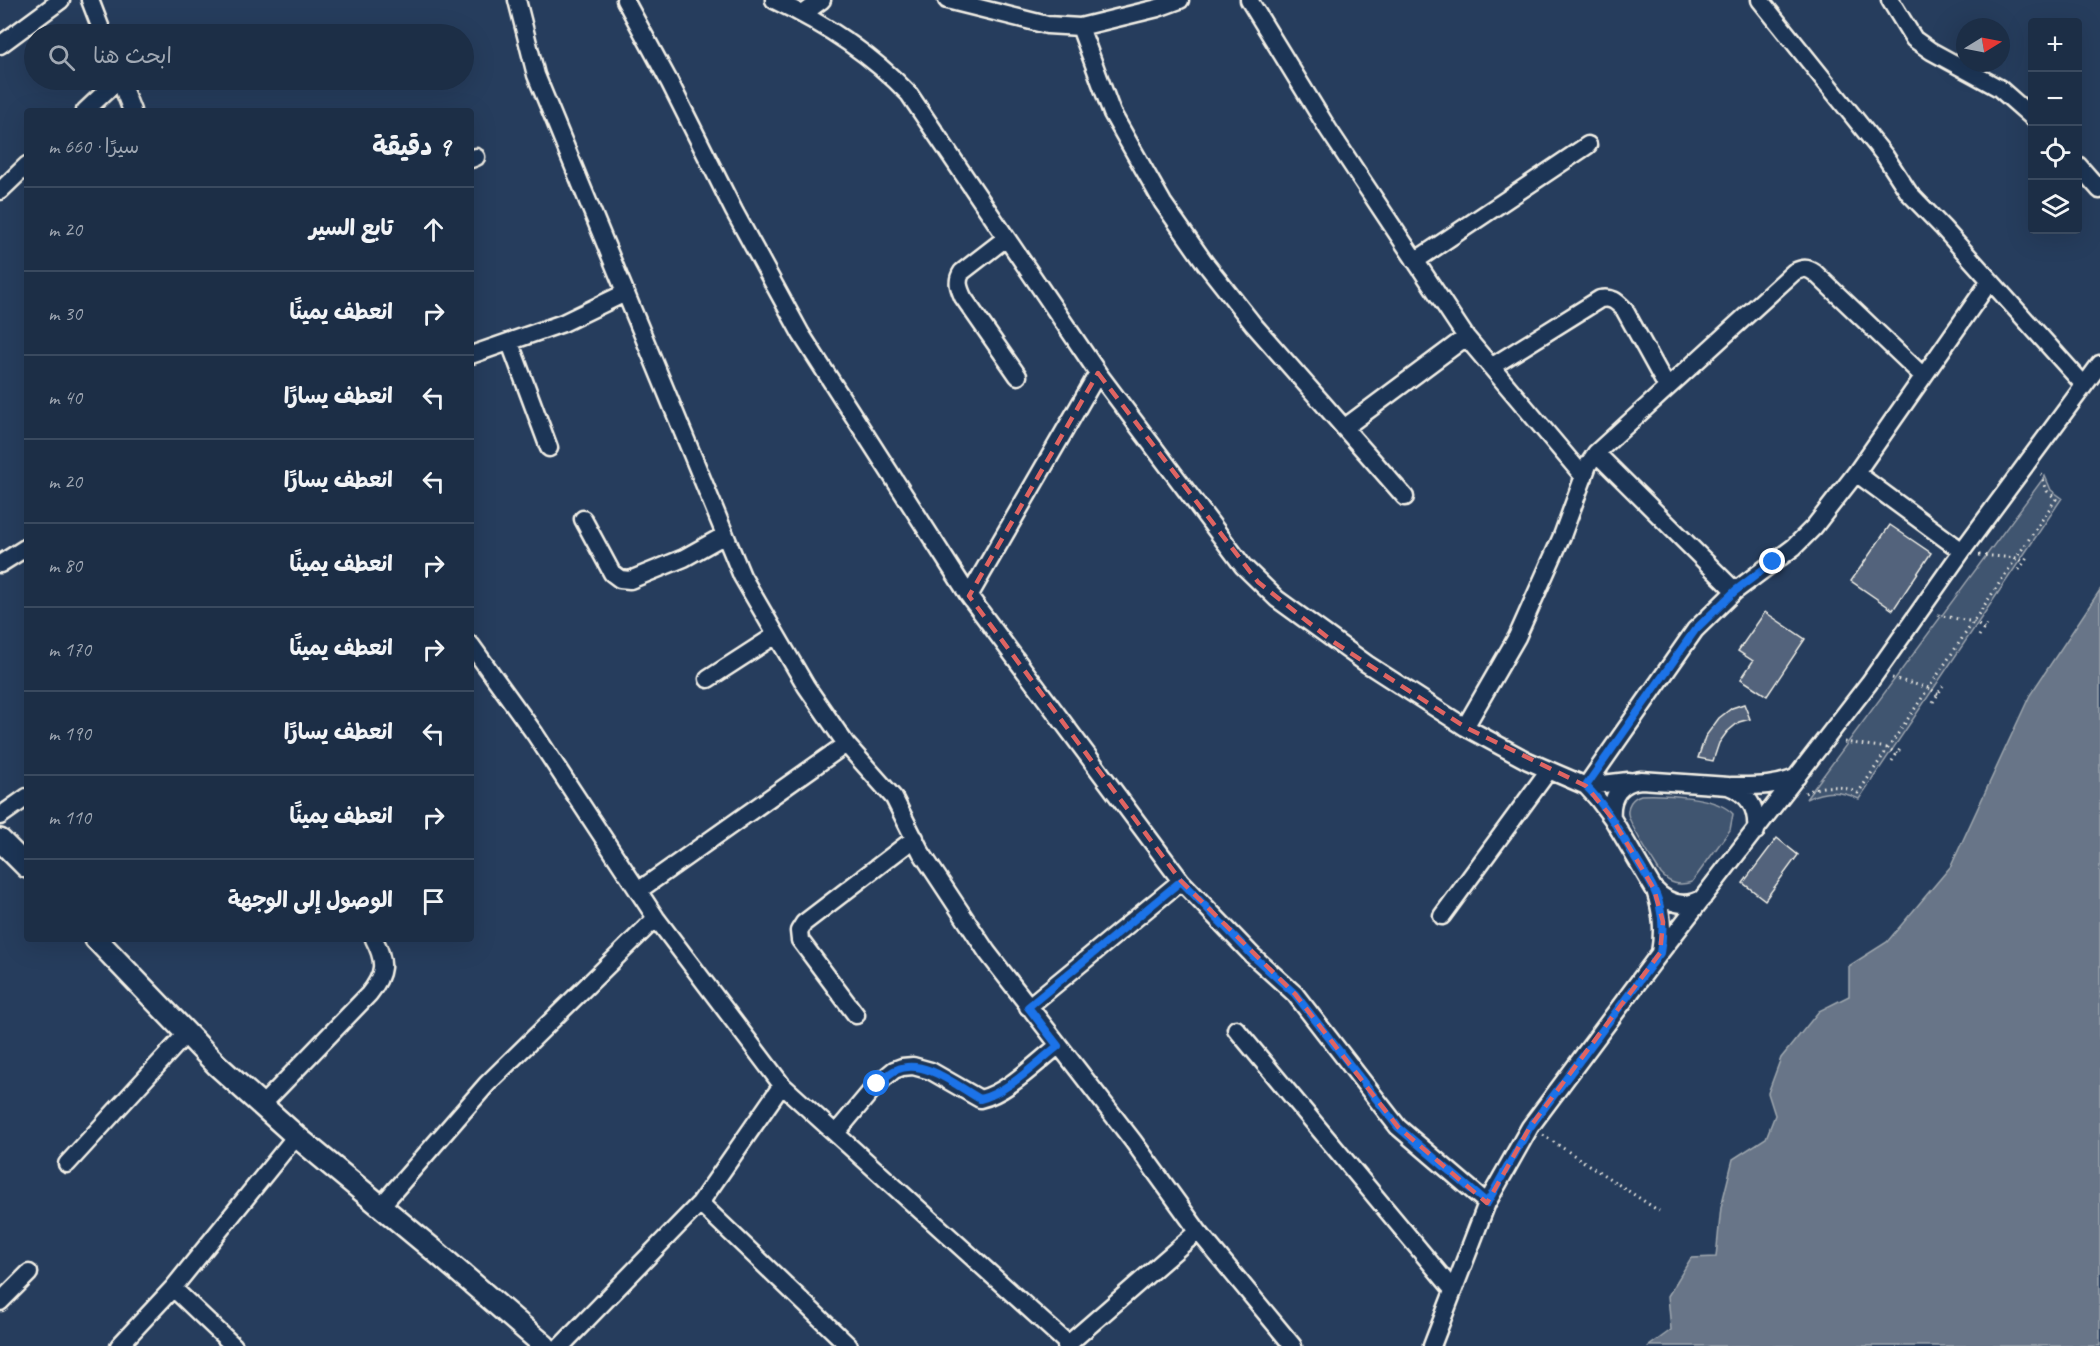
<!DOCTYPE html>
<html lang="ar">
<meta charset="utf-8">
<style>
body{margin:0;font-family:Caveat,"Playpen Sans Arabic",sans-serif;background:#293a51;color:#f1f3f6;direction:rtl}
.controls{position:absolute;right:18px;top:18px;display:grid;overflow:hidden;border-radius:6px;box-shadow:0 6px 24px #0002}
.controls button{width:54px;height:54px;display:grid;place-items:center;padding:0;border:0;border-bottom:2px solid #3a4a5f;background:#1c2e46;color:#f1f3f6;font:30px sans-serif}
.compass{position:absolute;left:1956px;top:18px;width:54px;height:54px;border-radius:50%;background:#1c2e46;box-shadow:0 6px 24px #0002;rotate:80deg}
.stop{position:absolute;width:18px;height:18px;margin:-14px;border:4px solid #1a73e8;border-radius:50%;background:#fff}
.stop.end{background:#1a73e8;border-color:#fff;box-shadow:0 2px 6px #0008}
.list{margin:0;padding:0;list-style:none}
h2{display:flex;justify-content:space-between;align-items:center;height:78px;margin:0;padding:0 24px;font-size:26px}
h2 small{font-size:20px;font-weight:400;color:#a0a8b3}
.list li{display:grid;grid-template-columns:39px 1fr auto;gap:18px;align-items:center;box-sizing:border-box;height:84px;padding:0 24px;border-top:2px solid #3a4a5f}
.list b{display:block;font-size:22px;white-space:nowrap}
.list em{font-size:20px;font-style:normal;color:#a0a8b3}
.icon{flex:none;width:33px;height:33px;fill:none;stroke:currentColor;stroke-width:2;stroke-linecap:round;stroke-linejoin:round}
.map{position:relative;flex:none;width:2100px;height:1346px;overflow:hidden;direction:ltr}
.search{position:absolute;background:#1c2e46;box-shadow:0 6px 24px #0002;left:24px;top:24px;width:450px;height:66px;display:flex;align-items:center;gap:15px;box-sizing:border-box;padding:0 21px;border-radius:33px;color:#a0a8b3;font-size:22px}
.panel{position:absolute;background:#1c2e46;box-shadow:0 6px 24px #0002;left:24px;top:108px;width:450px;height:834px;border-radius:6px;direction:rtl}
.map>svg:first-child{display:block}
</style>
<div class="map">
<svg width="2100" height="1346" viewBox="0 0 2100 1346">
<rect width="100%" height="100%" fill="#263d5d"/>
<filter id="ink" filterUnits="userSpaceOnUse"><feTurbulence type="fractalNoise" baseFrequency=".0167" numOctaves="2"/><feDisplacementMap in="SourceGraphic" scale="12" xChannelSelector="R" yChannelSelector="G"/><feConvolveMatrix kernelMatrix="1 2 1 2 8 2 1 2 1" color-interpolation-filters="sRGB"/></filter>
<g filter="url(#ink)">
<path fill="#40546f" stroke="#9aa2ac" stroke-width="1.5" d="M2045,476L2051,490L2062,498L1859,799C1840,790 1825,790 1806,799Z
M1641,795C1664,794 1717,796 1733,814L1730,830L1692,882C1679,886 1670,884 1661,874C1653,861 1630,826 1628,814C1627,805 1632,798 1641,795Z"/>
<path fill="#677588" stroke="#9fa7ae" stroke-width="1.5" d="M2100,590V1346H1649L1671,1330L1668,1296L1691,1258L1716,1257L1721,1207L1733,1159L1766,1138L1775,1115L1768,1093L1781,1058L1819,1011L1849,996V966L1887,942L1951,866L2030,695Z"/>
<path fill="#52647b" stroke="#f4f1e8" stroke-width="1.5" d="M1890,525L1931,553L1893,610L1851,581Z
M1765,612L1805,639L1767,696L1741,679L1753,661L1738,651Z
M1744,704L1750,719L1739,722L1727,732L1719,743L1713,761L1698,758L1705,737L1719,718L1732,708Z
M1777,838L1798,855L1765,900L1743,883Z"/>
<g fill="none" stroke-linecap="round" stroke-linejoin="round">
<defs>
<path id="minor" d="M90,0L103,34
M517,0L536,75L742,576L806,686L846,744L894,798L921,852L987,952L1133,1141L1198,1231L1293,1346
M625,0L670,83L734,211L801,334L969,596L1181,881L1252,955L1295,994L1398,1127L1487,1203
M774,0C823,23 872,55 909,94L1098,373L1243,566L1277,599L1367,664L1465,727L1528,761L1586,786L1695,630L1735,591L1794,547L1814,527L1856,473L1990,281
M947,0L1047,25L1080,27L1158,8L1180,0
M1249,0L1328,129L1466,337L1584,477
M1760,0L1885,156L1909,193L1943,228L2084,385
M1890,0L1914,39L1931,51L1999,88L2032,117
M803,14L822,0
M1080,27L1112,113L1163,203L1205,263L1253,324L1405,497
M0,45L61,0
M120,80L132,111
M85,111L118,80
M471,159L476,157
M2078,165L2100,190
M0,191L27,165
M1006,238L962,272C956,281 959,288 963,297L1018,376
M1415,261L1588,145
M510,343L549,448
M471,355L563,323L625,293
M1491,367L1600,299C1612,297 1616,301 1624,309L1667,387
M1344,428L1466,337
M1596,453L1735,591
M1856,473L1962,551
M583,519L612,573L620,579L630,580L684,558L725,535
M0,564L27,547
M969,596L1098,373
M471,645L535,734L656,918L782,1085L1068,1344
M708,679L776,635
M1465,727L1517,637L1562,536L1588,465L1596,453L1794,272C1803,268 1807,267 1815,273L1923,376
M1731,786C1754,786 1776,787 1797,777
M0,816L27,797
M1612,818L1597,798L1586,786L1628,781
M1655,890C1662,912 1664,930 1660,953
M638,891L846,744
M1703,898C1685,909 1668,904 1654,889L1612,818C1610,797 1620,782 1641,780L1728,786C1749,794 1758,808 1756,831
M1442,916L1549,770
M1028,1007L1181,881
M856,1015L800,940L799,931L804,923L915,838
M1236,1029L1453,1290
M262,1105L369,994C385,974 386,962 374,939
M836,1133L877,1084L894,1070L902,1067L913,1066L931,1071L980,1099C1007,1093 1036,1063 1058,1046
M67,1164L186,1034
M700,1203L849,1346
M381,1206L487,1084L656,918
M173,1288L234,1346
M0,1302L29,1273
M119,1346L173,1288L296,1136
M561,1346L700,1203L782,1085
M1066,1346L1198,1231
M1432,1346L1487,1203L1530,1127L1660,953L1869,683L1962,551L2100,364"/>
<path id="major" d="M0,840L27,867
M96,939L217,1065L296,1136L436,1252L545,1346"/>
</defs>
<use href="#minor" stroke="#f4f1e8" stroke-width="21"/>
<use href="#major" stroke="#f4f1e8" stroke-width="26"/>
<path stroke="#f4f1e8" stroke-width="3" stroke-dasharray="1.5 4.5" stroke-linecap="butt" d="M1979,555L2017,558L2024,562
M2019,570L2029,555
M1938,615L1974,622L1984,629
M1979,636L1989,621
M1892,678L1929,688L1938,694
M1933,702L1943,686
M1844,742L1888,748L1897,754
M1892,761L1902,746
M1805,793C1822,784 1841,785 1858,793L2056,499L2047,491L2041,473
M1543,1135L1659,1211"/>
<use href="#minor" stroke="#1d3557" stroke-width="16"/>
<use href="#major" stroke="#1d3557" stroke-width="21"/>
</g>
</g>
<g fill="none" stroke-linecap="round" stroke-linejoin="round" filter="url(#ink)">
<path stroke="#1a73e8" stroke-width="8" d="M877,1084C883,1080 889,1073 896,1070C923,1057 957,1086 980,1099C1007,1093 1036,1063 1058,1046L1028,1007L1181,881L1252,955L1295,994L1398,1127L1487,1203L1530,1127L1660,953C1663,937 1664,923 1660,907C1656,888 1643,871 1633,854C1618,830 1606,806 1586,786L1695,630L1735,591L1773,562"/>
</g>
<path fill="none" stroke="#df6462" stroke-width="4.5" stroke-dasharray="12 8" stroke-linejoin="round" d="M1098,373L1258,582L1332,641L1465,727L1586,786L1612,818L1654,889L1663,922L1660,953L1530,1127L1487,1203L1398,1127L1295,994L1181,881L969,596Z"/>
</svg>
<div class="controls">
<button>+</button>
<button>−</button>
<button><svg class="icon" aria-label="locate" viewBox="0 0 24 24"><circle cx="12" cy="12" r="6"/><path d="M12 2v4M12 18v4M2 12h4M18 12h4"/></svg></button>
<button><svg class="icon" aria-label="layers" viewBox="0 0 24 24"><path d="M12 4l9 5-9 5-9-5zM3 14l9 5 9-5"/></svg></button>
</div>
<svg class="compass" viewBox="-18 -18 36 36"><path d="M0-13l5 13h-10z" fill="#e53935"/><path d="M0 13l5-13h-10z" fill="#a0a8b3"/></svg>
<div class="stop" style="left:877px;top:1084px"></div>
<div class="stop end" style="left:1773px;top:562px"></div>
<div class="search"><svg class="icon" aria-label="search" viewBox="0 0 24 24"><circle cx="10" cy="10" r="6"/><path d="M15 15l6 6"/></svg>ابحث هنا</div>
<section class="panel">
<h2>9 دقيقة<small>سيرًا · 660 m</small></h2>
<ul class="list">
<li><svg class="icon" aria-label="ahead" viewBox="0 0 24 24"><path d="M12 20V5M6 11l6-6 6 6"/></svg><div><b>تابع السير</b></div><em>20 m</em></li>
<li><svg class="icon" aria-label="right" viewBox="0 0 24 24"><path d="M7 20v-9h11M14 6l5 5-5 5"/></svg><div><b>انعطف يمينًا</b></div><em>30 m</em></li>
<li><svg class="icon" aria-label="left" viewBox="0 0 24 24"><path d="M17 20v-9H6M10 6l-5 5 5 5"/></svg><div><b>انعطف يسارًا</b></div><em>40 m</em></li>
<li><svg class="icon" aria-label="left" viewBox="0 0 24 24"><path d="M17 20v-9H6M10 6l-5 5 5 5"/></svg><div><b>انعطف يسارًا</b></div><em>20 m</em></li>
<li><svg class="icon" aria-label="right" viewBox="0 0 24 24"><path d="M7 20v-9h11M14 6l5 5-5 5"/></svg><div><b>انعطف يمينًا</b></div><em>80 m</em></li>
<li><svg class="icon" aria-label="right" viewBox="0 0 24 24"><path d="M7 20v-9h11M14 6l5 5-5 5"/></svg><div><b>انعطف يمينًا</b></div><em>170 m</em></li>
<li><svg class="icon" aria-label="left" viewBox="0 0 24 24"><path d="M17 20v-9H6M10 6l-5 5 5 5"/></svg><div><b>انعطف يسارًا</b></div><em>190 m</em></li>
<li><svg class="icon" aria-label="right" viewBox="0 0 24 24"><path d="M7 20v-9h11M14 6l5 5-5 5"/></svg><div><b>انعطف يمينًا</b></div><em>110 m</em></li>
<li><svg class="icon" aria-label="arrive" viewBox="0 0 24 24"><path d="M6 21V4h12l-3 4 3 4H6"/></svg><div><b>الوصول إلى الوجهة</b></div></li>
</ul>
</section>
</div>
